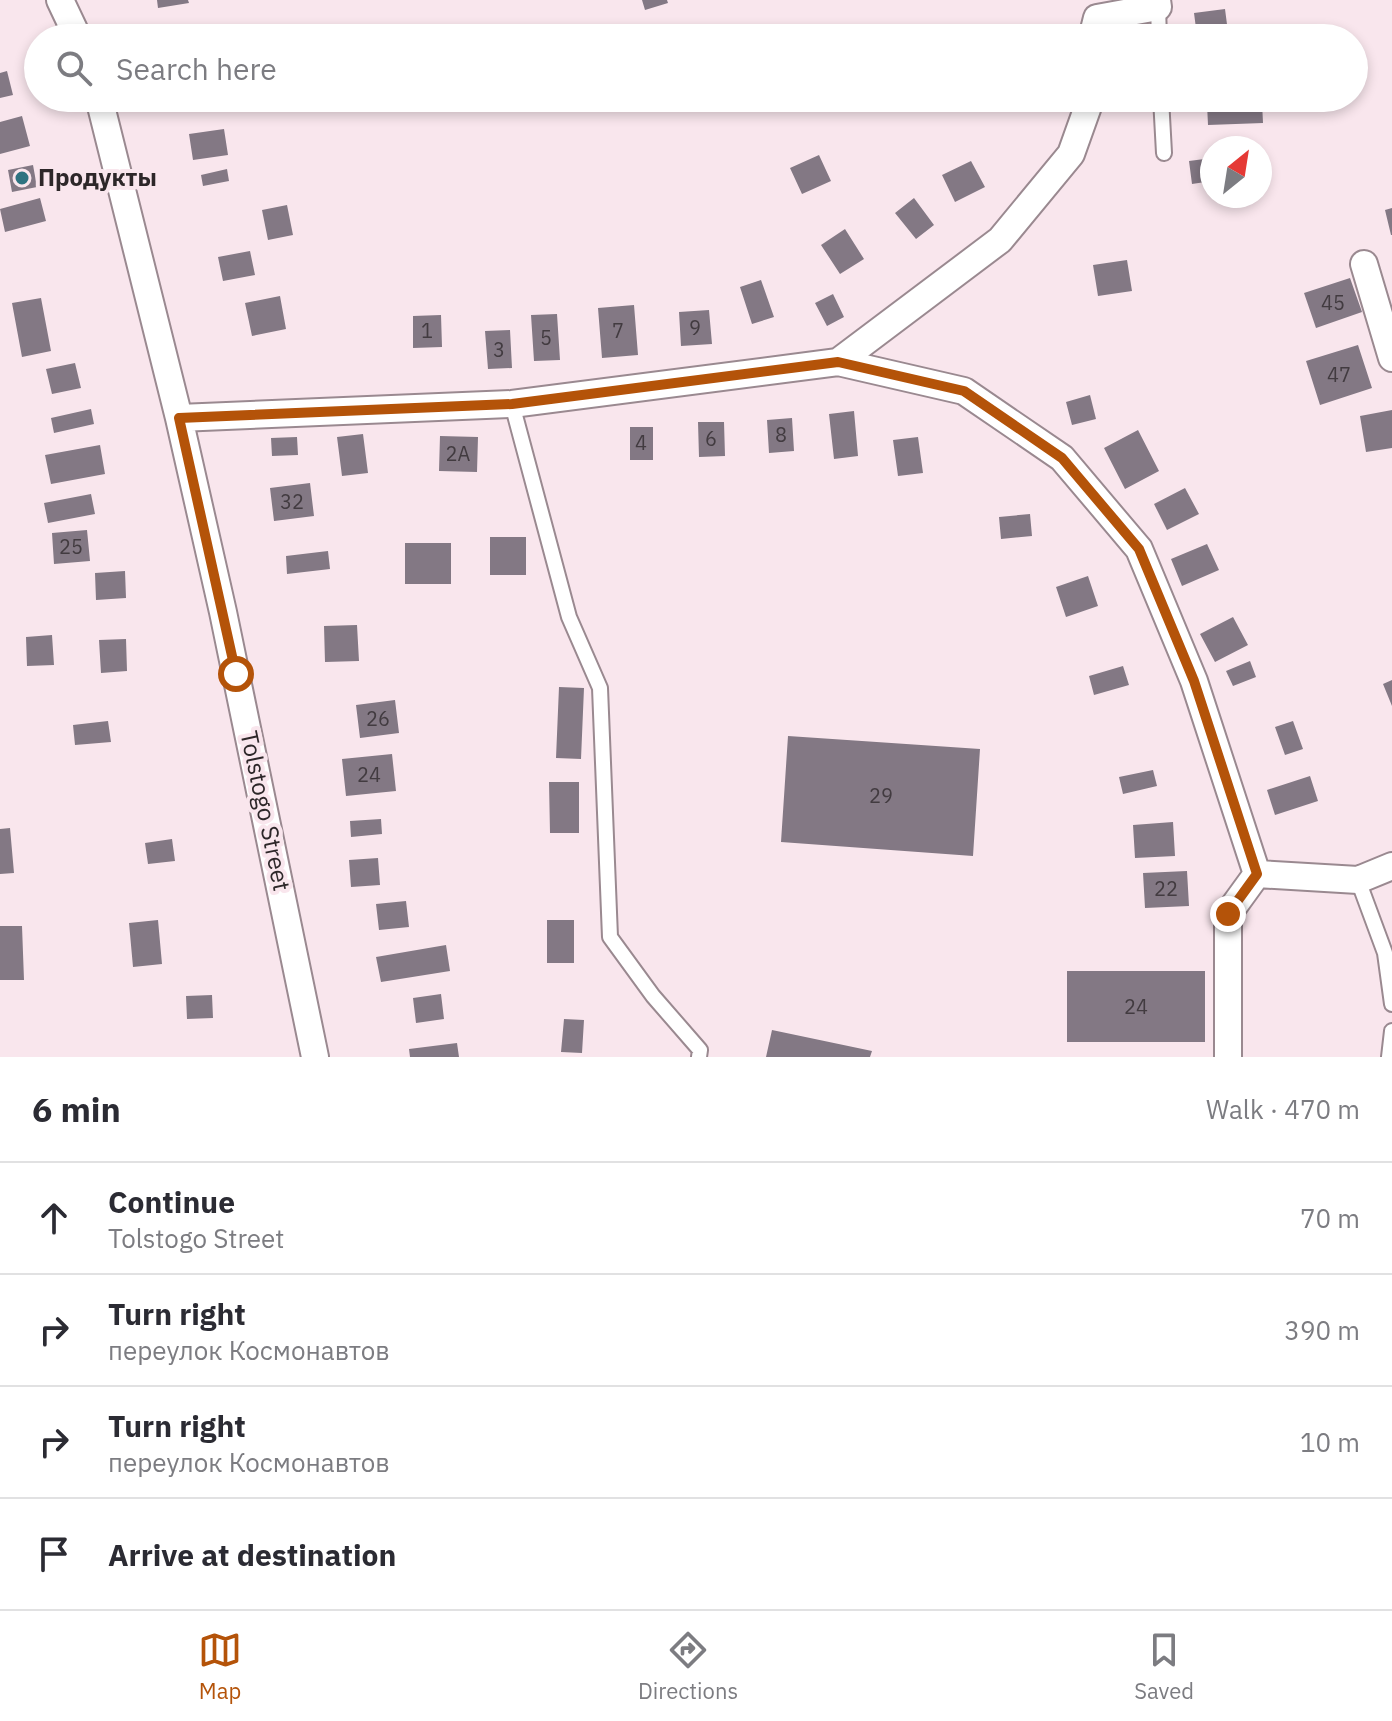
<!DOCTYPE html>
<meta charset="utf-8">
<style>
body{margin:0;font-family:"IBM Plex Sans",sans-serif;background:#f7f7f7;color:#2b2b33}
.compass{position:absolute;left:1200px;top:136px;width:72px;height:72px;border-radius:50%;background:#fff;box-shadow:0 4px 12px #0003;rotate:30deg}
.stop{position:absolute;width:24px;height:24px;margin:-18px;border:6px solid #b45309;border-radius:50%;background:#fff}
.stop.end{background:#b45309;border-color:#fff;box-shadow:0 2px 8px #0008}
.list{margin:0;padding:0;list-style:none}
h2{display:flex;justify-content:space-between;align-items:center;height:104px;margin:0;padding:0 32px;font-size:34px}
h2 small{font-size:26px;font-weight:400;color:#7c7c81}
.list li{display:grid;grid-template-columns:52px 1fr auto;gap:24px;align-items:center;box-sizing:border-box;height:112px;padding:0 32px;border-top:2px solid #e1e1e2}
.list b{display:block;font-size:30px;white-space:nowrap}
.list p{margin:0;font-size:26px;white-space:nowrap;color:#7c7c81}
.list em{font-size:26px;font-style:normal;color:#7c7c81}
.icon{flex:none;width:44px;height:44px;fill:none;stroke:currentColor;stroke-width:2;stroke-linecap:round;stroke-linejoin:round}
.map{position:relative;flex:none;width:1392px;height:1057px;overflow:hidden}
.search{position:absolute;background:#fff;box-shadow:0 4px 12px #0003;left:24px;right:24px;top:24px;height:88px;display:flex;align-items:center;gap:20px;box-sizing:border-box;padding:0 28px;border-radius:44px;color:#7c7c81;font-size:30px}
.sheet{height:552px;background:#fff}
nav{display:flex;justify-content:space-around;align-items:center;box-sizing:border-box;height:112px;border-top:2px solid #e1e1e2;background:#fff;font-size:22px;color:#7c7c81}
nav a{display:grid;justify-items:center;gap:4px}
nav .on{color:#b45309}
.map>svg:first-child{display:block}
</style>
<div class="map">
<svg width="1392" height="1057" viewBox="0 0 1392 1057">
<rect width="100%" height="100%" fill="#f9e6ed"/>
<path fill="#837884" d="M157,0H188L189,3L158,8Z
M642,0H667L668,3L645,10Z
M1225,9L1228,32L1197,36L1194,13Z
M192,25L194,37L170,38L168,29Z
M7,71L13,95L0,98V73Z
M613,98H646L647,103L616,111Z
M1262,102L1263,123L1208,125L1207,104Z
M22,116L30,146L0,154V122Z
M224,129L228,155L193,160L189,134Z
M819,155L831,181L802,194L790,168Z
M1212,158V181L1192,184L1189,161Z
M971,161L985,187L955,202L942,175Z
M33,165L37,187L12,192L8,170Z
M227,169L229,181L203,186L201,175Z
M40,198L46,221L5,232L0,209Z
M914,198L934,225L916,239L895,213Z
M287,205L293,235L268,240L262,210Z
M1392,208V235H1391L1385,210Z
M845,229L864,259L840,274L821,245Z
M250,251L255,275L223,281L218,257Z
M1127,260L1132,291L1098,296L1093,265Z
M1350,278L1362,312L1316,328L1304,293Z
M761,280L774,317L752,324L740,287Z
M833,294L844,317L827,326L815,303Z
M280,296L286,329L252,336L245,303Z
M41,298L51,351L22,357L12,303Z
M634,305L638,355L602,358L598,308Z
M709,310L712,344L681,346L679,312Z
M557,314L560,360L534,361L531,315Z
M441,315L442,347L413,348V316Z
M510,330L512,368L488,369L485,331Z
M1358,345L1372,388L1320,405L1306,361Z
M75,363L81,388L52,394L46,369Z
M1090,395L1096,419L1072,425L1066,402Z
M91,409L94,424L54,433L51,418Z
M1392,410V448L1366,452L1360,416Z
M854,411L858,456L834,459L829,414Z
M792,418L794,451L769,453L767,420Z
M698,422H724L725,456L699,457Z
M630,427H653V460H630Z
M1138,430L1159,471L1125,489L1104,448Z
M363,434L368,473L342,476L337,437Z
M440,436L478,437L477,472L439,471Z
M297,437L298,455L272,456L271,438Z
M918,437L923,473L898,476L893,440Z
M100,445L105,474L51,484L45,455Z
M310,483L314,516L274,521L270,488Z
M1185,488L1199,514L1167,530L1154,504Z
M91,494L95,514L48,523L44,503Z
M1030,514L1032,536L1001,539L999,517Z
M87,530L90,561L54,564L52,533Z
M490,537H526V575H490Z
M405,543H451V584H405Z
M1207,544L1219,570L1182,586L1171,559Z
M328,551L330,569L287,574L286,556Z
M125,571L126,598L96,600L95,573Z
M1088,576L1098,606L1066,617L1056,587Z
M1233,617L1248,645L1215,662L1200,634Z
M357,625L359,661L325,662L324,626Z
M52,635L54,665L27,666L26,637Z
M126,639L127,671L101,673L99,640Z
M1250,661L1256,677L1233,686L1226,671Z
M1123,666L1129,685L1094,695L1089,676Z
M1392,680V706L1383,684Z
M559,687L584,688L581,759L556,758Z
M395,700L399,733L360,738L356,705Z
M108,721L111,742L75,745L73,725Z
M1293,721L1303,749L1285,755L1275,727Z
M788,736L980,749L973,856L781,842Z
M392,754L396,791L346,796L342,759Z
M1153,770L1157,786L1123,794L1119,777Z
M1310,776L1318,801L1275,815L1267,790Z
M549,782H579V833H550Z
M381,819L382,834L351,837L350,821Z
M1173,822L1175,856L1135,858L1133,825Z
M10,828L14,873L0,874V829Z
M172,839L175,861L148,864L145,843Z
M378,858L380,885L351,887L349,860Z
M1187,871L1189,906L1145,908L1143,873Z
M406,901L409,927L379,930L376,904Z
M158,920L162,964L133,967L129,923Z
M547,920H574V963H547Z
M0,926H22L24,980H0Z
M446,945L450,971L381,982L376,957Z
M1067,971H1205V1042H1067Z
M441,994L444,1019L416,1023L413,998Z
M212,995L213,1018L187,1019L186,996Z
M564,1019L584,1020L582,1053L561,1052Z
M772,1030L872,1051L870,1057H766Z
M457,1043L459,1057H410L409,1049Z"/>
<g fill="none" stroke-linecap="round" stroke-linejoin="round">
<defs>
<path id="lane" d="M1158,7L1159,38
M1161,98L1164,153
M512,404L569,617L600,688L610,937L653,996L700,1050L699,1057
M1358,880L1385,953L1392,1004
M1389,1057L1392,1031"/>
<path id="street" d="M60,0L78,38
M1092,38L1097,18L1158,7L1157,0
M99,98L179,418L223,612L315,1057
M1364,264L1392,358
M838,362L1000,240L1071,154L1091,98
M179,418L512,404L838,362L964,391L1062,458L1139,549L1194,681L1257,874L1228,914V1057
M1257,874L1358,880L1392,866"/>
</defs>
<use href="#lane" stroke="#9a8990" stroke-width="18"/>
<use href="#street" stroke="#9a8990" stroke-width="30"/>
<use href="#lane" stroke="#fff" stroke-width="14"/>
<use href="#street" stroke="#fff" stroke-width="26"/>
</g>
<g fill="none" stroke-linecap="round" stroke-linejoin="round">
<path stroke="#b45309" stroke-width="10" d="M236,674L179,418L512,404L838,362L964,391L1062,458L1139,549L1194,681L1257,874L1228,914"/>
</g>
<circle fill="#2e7381" stroke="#f9e6ed" stroke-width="3" cx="22" cy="178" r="8"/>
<g text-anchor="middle" stroke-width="8" stroke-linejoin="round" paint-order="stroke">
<g font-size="20" fill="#423b40">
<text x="1333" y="310">45</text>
<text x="695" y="335">9</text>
<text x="427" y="338">1</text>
<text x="618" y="338">7</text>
<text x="546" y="345">5</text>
<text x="499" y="357">3</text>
<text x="1339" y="382">47</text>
<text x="781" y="442">8</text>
<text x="711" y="446">6</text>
<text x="641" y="450">4</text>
<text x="458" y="461">2А</text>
<text x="292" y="509">32</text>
<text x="71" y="554">25</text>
<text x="378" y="726">26</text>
<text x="369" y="782">24</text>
<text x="881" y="803">29</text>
<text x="1166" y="896">22</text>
<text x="1136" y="1014">24</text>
</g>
<g font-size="24" font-weight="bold" fill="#2d2729" stroke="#f9e6ed" text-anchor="start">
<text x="38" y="186">Продукты</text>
</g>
<g font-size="24" fill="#2d2729" stroke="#f9e6ed">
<text transform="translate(265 811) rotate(78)" y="8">Tolstogo Street</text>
</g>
</g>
</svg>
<svg class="compass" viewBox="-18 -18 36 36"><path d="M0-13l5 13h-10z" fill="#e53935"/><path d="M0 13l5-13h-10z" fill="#7c7c81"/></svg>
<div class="stop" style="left:236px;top:674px"></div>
<div class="stop end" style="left:1228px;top:914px"></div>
<div class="search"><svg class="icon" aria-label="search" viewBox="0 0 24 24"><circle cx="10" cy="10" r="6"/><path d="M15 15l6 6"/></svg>Search here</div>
</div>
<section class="sheet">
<h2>6 min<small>Walk · 470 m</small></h2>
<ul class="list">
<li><svg class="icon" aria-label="ahead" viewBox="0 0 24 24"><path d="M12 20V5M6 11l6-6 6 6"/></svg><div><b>Continue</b><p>Tolstogo Street</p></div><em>70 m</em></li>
<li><svg class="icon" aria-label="right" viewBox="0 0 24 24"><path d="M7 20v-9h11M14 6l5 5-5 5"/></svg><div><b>Turn right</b><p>переулок Космонавтов</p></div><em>390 m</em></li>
<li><svg class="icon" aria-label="right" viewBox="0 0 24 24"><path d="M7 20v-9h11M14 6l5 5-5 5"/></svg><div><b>Turn right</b><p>переулок Космонавтов</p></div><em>10 m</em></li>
<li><svg class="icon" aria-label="arrive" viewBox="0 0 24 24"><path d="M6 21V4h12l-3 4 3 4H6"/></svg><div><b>Arrive at destination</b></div></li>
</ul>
</section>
<nav>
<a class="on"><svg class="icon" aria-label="map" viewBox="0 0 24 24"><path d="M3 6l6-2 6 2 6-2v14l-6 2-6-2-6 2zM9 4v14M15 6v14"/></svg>Map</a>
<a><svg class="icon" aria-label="directions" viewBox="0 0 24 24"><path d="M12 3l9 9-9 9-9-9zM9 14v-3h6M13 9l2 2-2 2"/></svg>Directions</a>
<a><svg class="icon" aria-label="saved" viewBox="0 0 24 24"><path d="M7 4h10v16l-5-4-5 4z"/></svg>Saved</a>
</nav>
